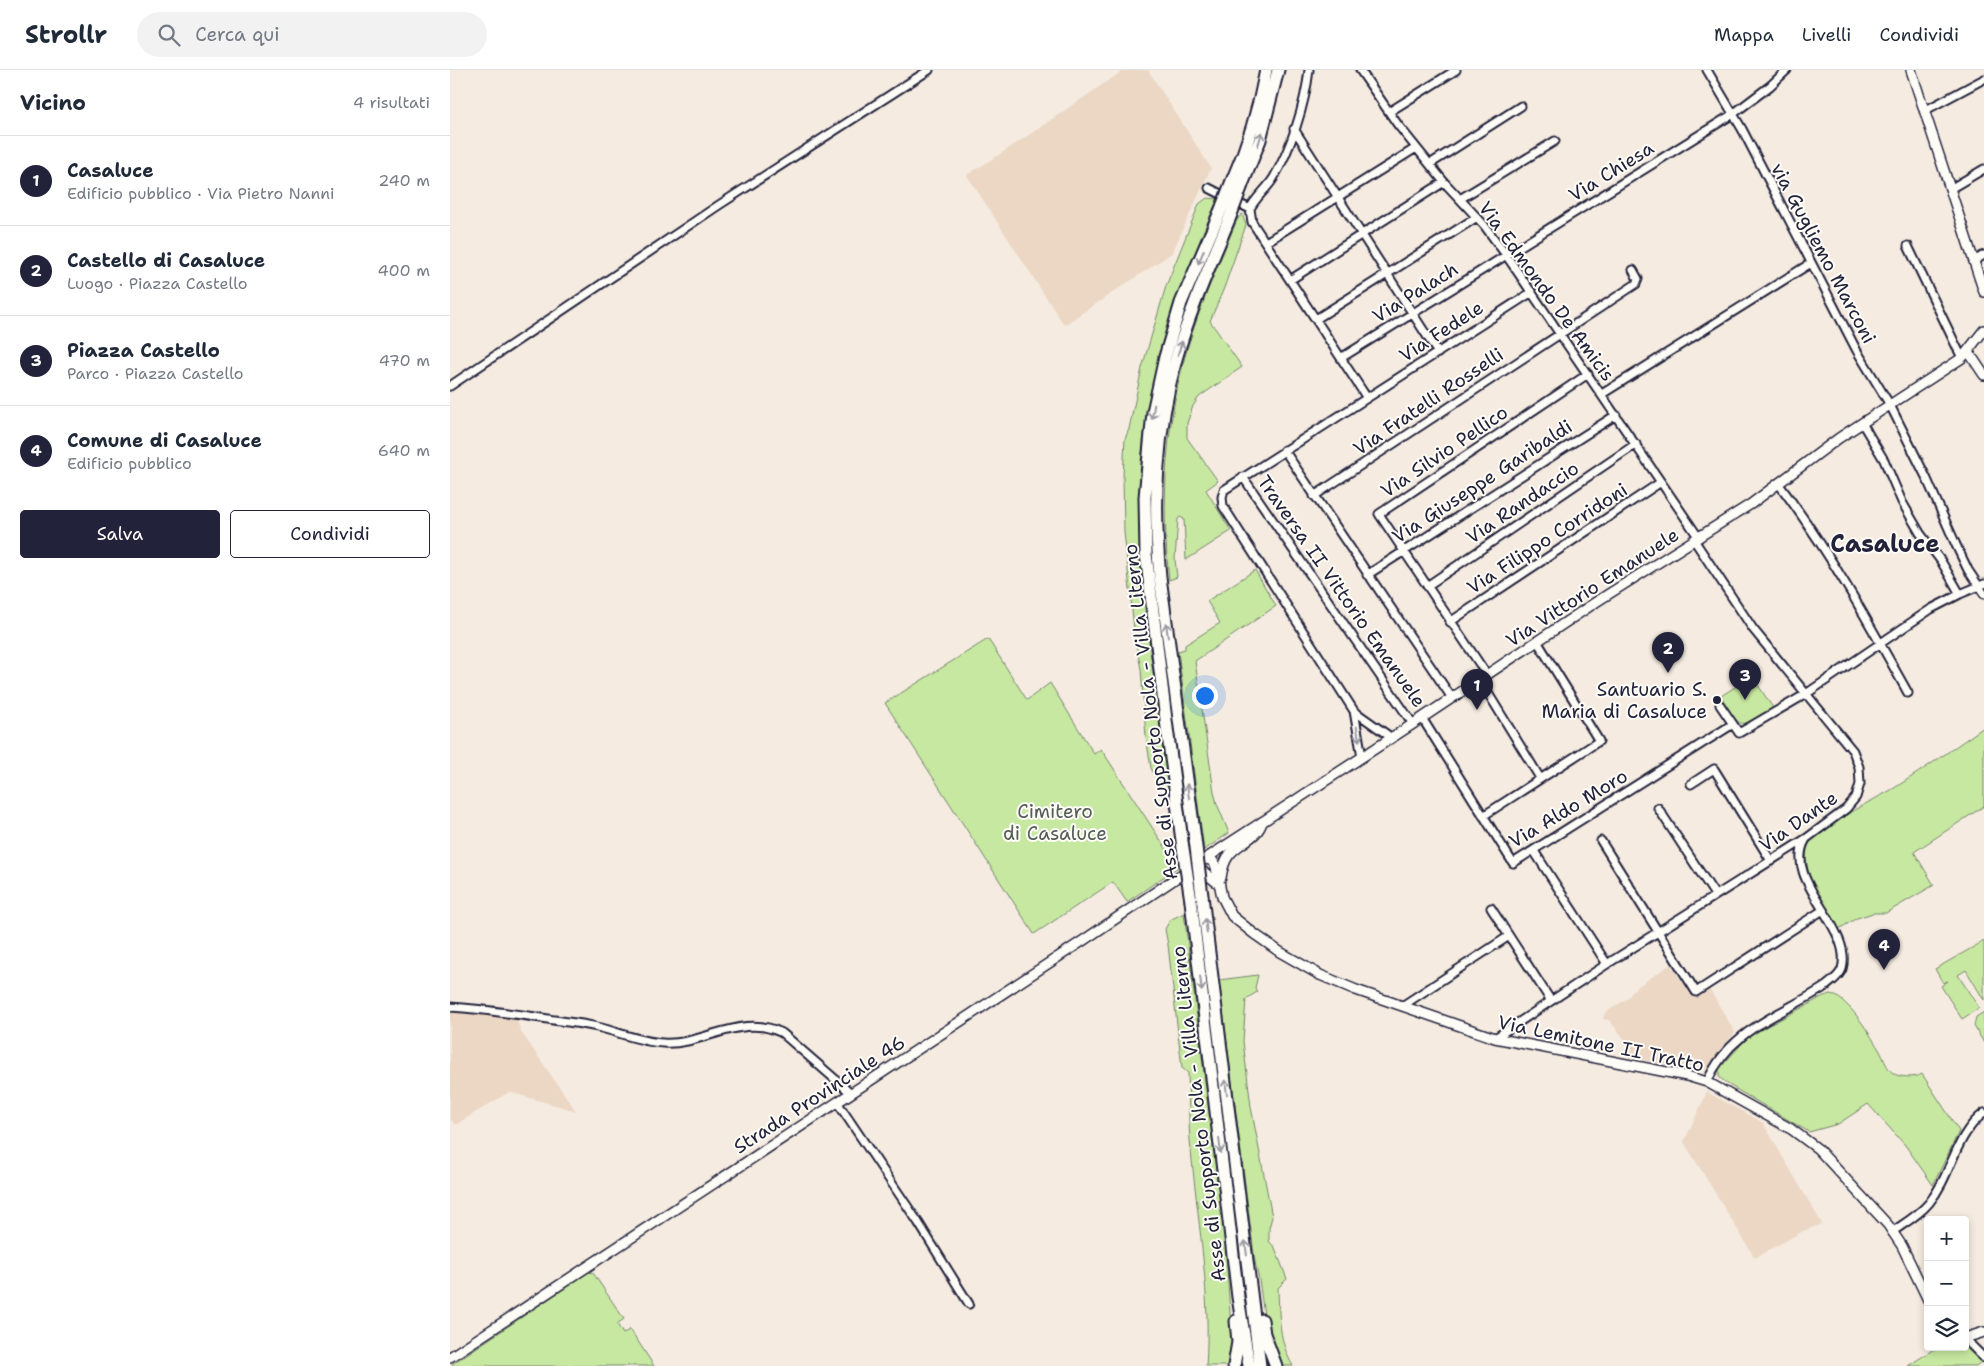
<!DOCTYPE html>
<html lang="it">
<meta charset="utf-8">
<style>
body{margin:0;font-family:"Shantell Sans",sans-serif;background:#f2f2f3;color:#1f2937}
.controls{position:absolute;right:15px;bottom:15px;display:grid;overflow:hidden;border-radius:5px;box-shadow:0 2px 8px #0003}
.controls button{width:45px;height:45px;display:grid;place-items:center;padding:0;border:0;border-bottom:1px solid #e0e1e3;background:#fff;color:#1f2937;font:25px sans-serif}
.you{position:absolute;left:754px;top:625px;width:18px;height:18px;margin:-12px;border:4px solid #fff;border-radius:50%;background:#1a73e8;box-shadow:0 0 0 8px #1a73e833}
.badge{display:grid;place-items:center;width:32px;height:32px;border-radius:50%;background:#22223b;color:#fff;font-size:16px;font-weight:700}
.pin{position:absolute;translate:-50% -41px;filter:drop-shadow(0 1px 2px #0008)}
.pin::after{content:'';position:absolute;top:26px;width:18px;height:15px;background:inherit;clip-path:polygon(0 0,100% 0,50% 100%)}
.list{margin:0;padding:0;list-style:none}
h2{display:flex;justify-content:space-between;align-items:center;height:65px;margin:0;padding:0 20px;font-size:21px}
h2 small{font-size:16px;font-weight:400;color:#747a83}
.list li{display:grid;grid-template-columns:32px 1fr auto;gap:15px;align-items:center;box-sizing:border-box;height:90px;padding:0 20px;border-top:1px solid #e0e1e3}
.list b{display:block;font-size:19px;white-space:nowrap}
.list p{margin:0;font-size:16px;white-space:nowrap;color:#747a83}
.list em{font-size:16px;font-style:normal;color:#747a83}
.actions{display:flex;gap:10px;padding:15px 20px}
.actions a{flex:1;padding:11px 0;border:1px solid #22223b;border-radius:5px;text-align:center;font-size:18px;color:#22223b}
.actions .main{background:#22223b;color:#fff}
.icon{flex:none;width:28px;height:28px;fill:none;stroke:currentColor;stroke-width:2;stroke-linecap:round;stroke-linejoin:round}
.map{position:relative;flex:none;width:1534px;height:1296px;overflow:hidden}
header{display:flex;align-items:center;gap:30px;box-sizing:border-box;height:70px;padding:0 25px;background:#fff;border-bottom:1px solid #e0e1e3}
header strong{font-size:24px}
nav{display:flex;gap:28px;margin-inline-start:auto;font-size:18px}
.search{width:350px;height:45px;background:#f2f2f3;display:flex;align-items:center;gap:12px;box-sizing:border-box;padding:0 18px;border-radius:28px;color:#747a83;font-size:19px}
main{display:flex}
aside{flex:1;background:#fff}
.map>svg:first-child{display:block}
</style>
<header>
<strong>Strollr</strong>
<div class="search"><svg class="icon" aria-label="search" viewBox="0 0 24 24"><circle cx="10" cy="10" r="6"/><path d="M15 15l6 6"/></svg>Cerca qui</div>
<nav><a>Mappa</a><a>Livelli</a><a>Condividi</a></nav>
</header>
<main>
<aside>
<h2>Vicino<small>4 risultati</small></h2>
<ul class="list">
<li><span class="badge">1</span><div><b>Casaluce</b><p>Edificio pubblico · Via Pietro Nanni</p></div><em>240 m</em></li>
<li><span class="badge">2</span><div><b>Castello di Casaluce</b><p>Luogo · Piazza Castello</p></div><em>400 m</em></li>
<li><span class="badge">3</span><div><b>Piazza Castello</b><p>Parco · Piazza Castello</p></div><em>470 m</em></li>
<li><span class="badge">4</span><div><b>Comune di Casaluce</b><p>Edificio pubblico</p></div><em>640 m</em></li>
</ul>
<div class="actions"><a class="main">Salva</a><a>Condividi</a></div>
</aside>
<div class="map">
<svg width="1534" height="1296" viewBox="0 0 1534 1296">
<rect width="100%" height="100%" fill="#f5ebe0"/>
<filter id="ink" filterUnits="userSpaceOnUse"><feTurbulence type="fractalNoise" baseFrequency=".02" numOctaves="2"/><feDisplacementMap in="SourceGraphic" scale="10" xChannelSelector="R" yChannelSelector="G"/><feConvolveMatrix kernelMatrix="1 2 1 2 8 2 1 2 1" color-interpolation-filters="sRGB"/></filter>
<g filter="url(#ink)">
<path fill="#ebd7c4" d="M674,0H698L761,98L722,183L614,255L517,105L558,79Z
M1221,894L1242,927L1258,917L1285,962L1256,999L1251,1002L1175,986L1177,972L1159,950L1153,949L1155,943L1178,928L1184,919Z
M0,942L66,948L71,962L126,1041L59,1022L5,1055L0,1048Z
M1257,1022L1313,1053L1372,1154L1353,1161L1305,1188L1234,1072Z"/>
<path fill="#c7e8a0" stroke="#74856e" d="M757,128L768,129C758,148 751,169 743,188C708,273 687,361 689,453C691,542 709,635 720,724L707,711L701,698L696,667L691,599L685,569L674,462L673,406L675,369L679,359L692,298L716,216L749,134Z
M792,144L796,155L774,218L760,251L792,297L749,327L743,336L737,353V368L768,411L756,420L781,461L736,490L734,449L730,447L728,449L725,489L727,507L719,510C711,431 715,350 739,273C752,231 770,190 787,150Z
M805,500L826,536L745,591L764,722L767,734L779,763L754,780L728,581L735,579V575L770,553L757,531Z
M538,569L577,630L600,613L644,684L651,679L728,797L677,832L663,812L584,864L435,633Z
M1302,606L1323,638C1288,659 1292,662 1271,626Z
M1534,657V736L1464,782L1484,815L1436,843H1423L1407,848L1389,859C1376,837 1352,807 1357,779C1362,758 1427,729 1446,717C1476,698 1505,677 1534,657Z
M734,843L775,1170L782,1272L780,1296H756C761,1227 749,1159 742,1090C738,1061 739,1032 738,1003L732,998L718,875L715,859L720,850Z
M1534,871V930L1516,900L1508,905L1529,938L1512,949L1491,916L1498,911L1493,913L1485,899Z
M808,905L805,918L807,922L796,929L793,971L801,1037L822,1147L819,1158V1171L825,1178L837,1209L828,1218C829,1245 829,1273 843,1296H830L815,1252L809,1210L805,1192L769,910Z
M1381,924C1400,930 1421,966 1431,983C1434,989 1437,999 1443,1003C1449,1008 1466,1008 1472,1004L1509,1061L1483,1115L1455,1075L1418,1034L1388,1054L1359,1062L1279,1015L1269,1007V999L1299,966L1374,926Z
M1534,942V973L1524,956L1526,947Z
M139,1202L143,1203L174,1249L167,1254L173,1264L180,1259L204,1296H3L2,1294Z
M1515,1275L1532,1291L1526,1296H1458L1487,1277H1515Z"/>
<g fill="none" stroke-linecap="round" stroke-linejoin="round">
<defs>
<path id="minor" d="M910,0L948,55L994,112L1034,155L1056,185L1249,468
M1257,0L1292,59L1407,281L1440,335L1476,407L1506,475L1518,500L1534,524
M1474,41L1534,9
M939,42L1006,0
M844,59L988,283
M980,94L1071,36
M759,118L800,139L802,152L917,328
M1500,119L1534,99
M1010,129L1105,71
M800,139C805,128 816,120 823,109C841,79 855,35 859,0
M816,172L966,78
M1458,176L1512,288
M1524,191L1534,185
M840,210L994,112
M866,249L1027,147
M891,288L1283,44L1320,16L1337,0
M0,316L269,135L479,0
M1152,324L1361,193
M1412,353L1434,390L1452,432L1470,463L1491,491L1510,524
M834,380L1002,628
M793,407L963,654
M1328,413C1378,479 1418,551 1458,623
M864,426L1186,214L1188,209L1183,200
M917,505L1166,345
M977,516L1186,374
M1000,552L1211,412
M1037,605L929,444L1138,304
M1030,610L1090,708
M1270,635L1289,663L1356,624L1481,539L1510,524L1534,514
M904,641L912,687
M972,648L1063,793L1283,654
M942,668L904,641L773,436L772,427L774,420L1082,222
M1241,714L1264,699L1321,791
M1208,738L1265,825
M1033,746L1149,671L1087,571
M1151,771L1246,922L1373,840
M1084,781L1157,894
M1041,838L1101,931
M952,936L1059,866
M0,937C33,939 66,944 98,949C114,952 131,953 147,957C169,962 190,972 213,973C253,976 292,942 332,963L401,1023
M1045,968L1157,894L1357,768L1396,739L1406,727L1410,714L1409,697L1403,681L1303,559L1244,470
M1257,1012C1281,957 1331,946 1376,916C1382,911 1389,907 1392,899C1404,857 1331,810 1356,769
M387,1032L468,1152L519,1234
M1442,1162C1455,1153 1469,1145 1479,1133C1502,1105 1504,1066 1534,1043
M1515,1269L1534,1288"/>
<path id="tertiary" d="M1518,281L1534,305
M755,789L763,791L766,797L772,827L782,846L803,863L830,882L870,905L906,920L1045,968L1237,1006L1257,1012L1341,1059L1368,1079L1438,1155L1452,1176L1478,1230
M745,802H754L770,815
M771,808C772,800 774,792 779,785C789,772 808,768 812,752
M1515,1268L1534,1262
M0,1287L634,870L741,798"/>
<path id="secondary" d="M1461,0L1534,222
M755,789L963,654L1146,532L1301,434L1389,368L1512,288L1534,260"/>
<path id="trunk" d="M782,111C798,75 809,38 816,0
M792,115L810,70L828,0
M745,769L710,507C703,432 706,362 726,289C740,240 761,193 780,147
M733,778L717,658L696,484L695,427L703,342L715,287L731,233L770,142
M752,826L810,1296
M741,831L788,1227L799,1296
M812,1250L814,1264L826,1296
M784,1296L788,1272L786,1251"/>
</defs>
<use href="#minor" stroke="#22223b" stroke-width="11"/>
<use href="#tertiary" stroke="#22223b" stroke-width="12"/>
<use href="#secondary" stroke="#22223b" stroke-width="12"/>
<use href="#trunk" stroke="#22223b" stroke-width="15"/>
<use href="#minor" stroke="#fdfcf7" stroke-width="7"/>
<use href="#tertiary" stroke="#fdfcf7" stroke-width="9"/>
<use href="#secondary" stroke="#fdfcf7" stroke-width="9"/>
<use href="#trunk" stroke="#fdfcf7" stroke-width="11"/>
<defs>
<path id="trunk-bridge" d="M770,142L782,111
M780,147L792,115
M745,769L752,826
M733,778L741,831"/>
</defs>
<use href="#trunk-bridge" stroke="#22223b" stroke-width="15" stroke-linecap="butt"/>
<use href="#trunk-bridge" stroke="#fdfcf7" stroke-width="11"/>
</g>
<defs><path id="oneway-shaft" d="M-6 0H5M1.5-3L5.5 0L1.5 3" fill="none" stroke-width="1.6" stroke-linecap="round" stroke-linejoin="round" transform="scale(1.25)"/></defs>
<g stroke="#9a9aa2">
<use href="#oneway-shaft" transform="translate(810 69) rotate(-73)"/>
<use href="#oneway-shaft" transform="translate(751 187) rotate(113)"/>
<use href="#oneway-shaft" transform="translate(730 278) rotate(-72)"/>
<use href="#oneway-shaft" transform="translate(703 342) rotate(100)"/>
<use href="#oneway-shaft" transform="translate(717 560) rotate(-97)"/>
<use href="#oneway-shaft" transform="translate(908 664) rotate(80)"/>
<use href="#oneway-shaft" transform="translate(738 721) rotate(-98)"/>
<use href="#oneway-shaft" transform="translate(756 856) rotate(-97)"/>
<use href="#oneway-shaft" transform="translate(751 914) rotate(83)"/>
<use href="#oneway-shaft" transform="translate(776 1017) rotate(-97)"/>
<use href="#oneway-shaft" transform="translate(770 1076) rotate(83)"/>
<use href="#oneway-shaft" transform="translate(796 1178) rotate(-97)"/>
</g>
</g>
<circle fill="#22223b" stroke="#fdfcf7" stroke-width="2" cx="1267" cy="630" r="5"/>
<g text-anchor="middle" stroke-width="4" stroke-linejoin="round" paint-order="stroke">
<g font-size="19" fill="#22223b" stroke="#fdfcf7">
<text transform="translate(1161 101) rotate(-32)" y="7">Via Chiesa</text>
<text transform="translate(1374 183) rotate(62)" y="7">via Gugliemo Marconi</text>
<text transform="translate(1097 221) rotate(54)" y="7">Via Edmondo De Amicis</text>
<text transform="translate(965 222) rotate(-32)" y="7">Via Palach</text>
<text transform="translate(991 261) rotate(-33)" y="7">Via Fedele</text>
<text transform="translate(978 331) rotate(-34)" y="7">Via Fratelli Rosselli</text>
<text transform="translate(994 381) rotate(-34)" y="7">Via Silvio Pellico</text>
<text transform="translate(1032 411) rotate(-33)" y="7">Via Giuseppe Garibaldi</text>
<text transform="translate(1072 432) rotate(-34)" y="7">Via Randaccio</text>
<text transform="translate(1097 468) rotate(-33)" y="7">Via Filippo Corridoni</text>
<text transform="translate(1142 517) rotate(-33)" y="7">Via Vittorio Emanuele</text>
<text transform="translate(892 521) rotate(55)" y="7">Traversa II Vittorio Emanuele</text>
<text transform="translate(700 642) rotate(-97)" y="7">Asse di Supporto Nola - Villa Literno</text>
<text transform="translate(1118 738) rotate(-31)" y="7">Via Aldo Moro</text>
<text transform="translate(1348 751) rotate(-35)" y="7">Via Dante</text>
<text transform="translate(1151 973) rotate(12)" y="7">Via Lemitone II Tratto</text>
<text transform="translate(369 1024) rotate(-33)" y="7">Strada Provinciale 46</text>
<text transform="translate(748 1044) rotate(-97)" y="7">Asse di Supporto Nola - Villa Literno</text>
</g>
<g font-size="19" fill="#22223b" stroke="#fdfcf7" text-anchor="end">
<text x="1257" y="626">Santuario S.<tspan x="1257" dy="22">Maria di Casaluce</tspan></text>
</g>
<g font-size="19" fill="#545d59" stroke="#fdfcf7">
<text x="605" y="748">Cimitero<tspan x="605" dy="22">di Casaluce</tspan></text>
</g>
<g font-size="24" font-weight="bold" fill="#22223b" stroke="#fdfcf7">
<text x="1435" y="482">Casaluce</text>
</g>
</g>
</svg>
<div class="controls">
<button>+</button>
<button>−</button>
<button><svg class="icon" aria-label="layers" viewBox="0 0 24 24"><path d="M12 4l9 5-9 5-9-5zM3 14l9 5 9-5"/></svg></button>
</div>
<div class="you"></div>
<div class="pin badge" style="left:1027px;top:640px">1</div>
<div class="pin badge" style="left:1218px;top:603px">2</div>
<div class="pin badge" style="left:1295px;top:630px">3</div>
<div class="pin badge" style="left:1434px;top:900px">4</div>
</div>
</main>
